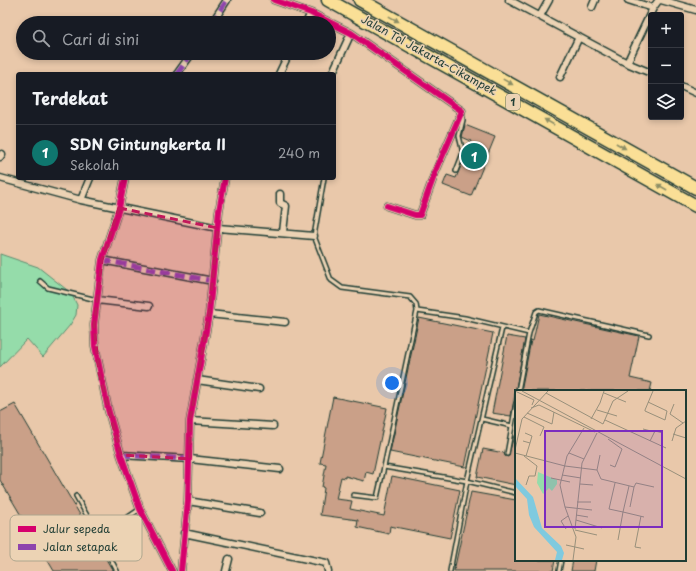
<!DOCTYPE html>
<html lang="id">
<meta charset="utf-8">
<style>
body{margin:0;font-family:"Playpen Sans",sans-serif;background:#20242c;color:#f1f3f6}
.controls{position:absolute;right:12px;top:12px;display:grid;overflow:hidden;border-radius:4px;box-shadow:0 2px 6px #0003}
.controls button{width:36px;height:36px;display:grid;place-items:center;padding:0;border:0;border-bottom:1px solid #363941;background:#171b24;color:#f1f3f6;font:20px sans-serif}
.you{position:absolute;left:392px;top:383px;width:14px;height:14px;margin:-10px;border:3px solid #fff;border-radius:50%;background:#1a73e8;box-shadow:0 0 0 6px #1a73e833}
.badge{display:grid;place-items:center;width:26px;height:26px;border-radius:50%;background:#0f766e;color:#fff;font-size:13px;font-weight:700}
.pin{position:absolute;translate:-50% -50%;border:2px solid #fff;box-shadow:0 1px 4px #0006}
.list{margin:0;padding:0;list-style:none}
h2{display:flex;justify-content:space-between;align-items:center;height:52px;margin:0;padding:0 16px;font-size:17px}
h2 small{font-size:13px;font-weight:400;color:#9ea1a6}
.list li{display:grid;grid-template-columns:26px 1fr auto;gap:12px;align-items:center;box-sizing:border-box;height:56px;padding:0 16px;border-top:1px solid #363941}
.list b{display:block;font-size:15px;white-space:nowrap}
.list p{margin:0;font-size:13px;white-space:nowrap;color:#9ea1a6}
.list em{font-size:13px;font-style:normal;color:#9ea1a6}
.icon{flex:none;width:22px;height:22px;fill:none;stroke:currentColor;stroke-width:2;stroke-linecap:round;stroke-linejoin:round}
.map{position:relative;flex:none;width:696px;height:571px;overflow:hidden}
.search{position:absolute;background:#171b24;box-shadow:0 2px 6px #0003;left:16px;top:16px;width:320px;height:44px;display:flex;align-items:center;gap:10px;box-sizing:border-box;padding:0 14px;border-radius:22px;color:#9ea1a6;font-size:15px}
.panel{position:absolute;background:#171b24;box-shadow:0 2px 6px #0003;left:16px;top:72px;width:320px;height:108px;border-radius:4px}
.map>svg:first-child{display:block}
</style>
<div class="map">
<svg width="696" height="571" viewBox="0 0 696 571">
<rect width="100%" height="100%" fill="#e9c8aa"/>
<filter id="ink" filterUnits="userSpaceOnUse"><feTurbulence type="fractalNoise" baseFrequency=".025" numOctaves="2"/><feDisplacementMap in="SourceGraphic" scale="8" xChannelSelector="R" yChannelSelector="G"/><feConvolveMatrix kernelMatrix="1 2 1 2 8 2 1 2 1" color-interpolation-filters="sRGB"/></filter>
<g filter="url(#ink)">
<path fill="#95dcaa" stroke="#5a8c6f" d="M0,254L38,267L71,293L77,305L76,315L70,325L43,357L27,339L0,367Z"/>
<path fill="#caa088" stroke="#1f3d34" d="M465,125L495,137L471,196L443,185L447,175L456,178L471,141L462,137Z
M539,314L639,336L630,378L652,383L650,391H521L531,340L533,341Z
M419,318L493,333L465,467L390,452Z
M507,336L525,339L511,416L492,413Z
M333,397L387,408L373,474L366,472L364,481L345,476V478L341,477L336,499L352,501L350,509L384,516L392,476L460,490L450,538L390,526L389,534L357,527L358,520L320,515L324,488L322,487L326,464L320,463Z
M15,404L113,571H54L0,480V412Z
M514,436H516V485L477,477L483,449L504,453L505,456L508,457Z
M471,492L516,500V560H555L553,571H454Z
M573,560H596L594,571H571Z"/>
<g fill="none" stroke-linecap="round" stroke-linejoin="round">
<defs>
<path id="lane" d="M456,171L463,153L459,136L463,120L462,113
M324,178L314,236L331,280L342,288L410,297L416,304L417,311L465,318L529,333L536,312L539,310L649,335
M40,281L48,288L97,300
M417,311L384,467L467,481L502,328
M518,391L529,333
M482,419L512,426
M507,454L516,404
M353,495L377,498L384,467
M76,496L99,537
M117,571L99,537L140,509
M450,571L467,481L516,493
M559,571L561,560"/>
<path id="street" d="M274,0L311,13L351,33L462,111L435,173L420,215H415L387,206
M509,0L627,63L651,73
M628,0L653,8
M592,7L595,0
M540,16L549,0
M212,23L227,0
M306,23L311,13
M627,63L653,8L658,1L661,0L696,10
M177,74L192,53
M279,74L289,53
M332,74L351,33
M560,77L579,37
M681,86L696,93
M0,157L2,154
M0,178L81,200L218,228L314,236
M125,178L119,208L102,260L94,325L95,346L108,409L121,455L140,509L172,571
M280,194V203L286,206L283,232
M81,200L90,178
M102,260L213,281
M97,300L149,306
M209,314L285,322
M197,380L259,389
M190,421L273,426
M121,455L190,459L280,469
M188,501L260,513
M184,533L326,563L328,571
M181,571L188,501L190,421L209,314L219,211L225,178
M226,571L229,559"/>
<path id="highway" d="M328,0L696,206
M360,0L696,188"/>
</defs>
<use href="#lane" stroke="#1f3d34" stroke-width="6"/>
<use href="#street" stroke="#1f3d34" stroke-width="9"/>
<use href="#highway" stroke="#1f3d34" stroke-width="15"/>
<use href="#lane" stroke="#ecd3b4" stroke-width="3"/>
<use href="#street" stroke="#ecd3b4" stroke-width="6"/>
<use href="#highway" stroke="#fadf96" stroke-width="12"/>
<path stroke="#8e44ad" stroke-width="5" stroke-dasharray="10 5" stroke-linecap="butt" d="M212,23L227,0
M177,74L192,53
M102,260L213,281
M121,455L190,459"/>
<defs>
<path id="cycleway" d="M274,0L311,13L351,33L462,111L435,173L420,215H415L387,206
M125,178L119,208L102,260L94,325L95,346L108,409L121,455L140,509L172,571
M181,571L188,501L190,421L209,314L219,211L225,178"/>
</defs>
<use href="#cycleway" stroke="#ecd3b4" stroke-width="8"/>
<use href="#cycleway" stroke="#d6006c" stroke-width="6"/>
</g>
<defs><path id="oneway-solid" d="M-6-.8H1V-3.2L6.5 0L1 3.2V.8H-6Z"/></defs>
<g fill="#8c8e65">
<use href="#oneway-solid" transform="translate(394 19) rotate(29)"/>
<use href="#oneway-solid" transform="translate(508 82) rotate(29)"/>
<use href="#oneway-solid" transform="translate(549 122) rotate(-150)"/>
<use href="#oneway-solid" transform="translate(621 146) rotate(30)"/>
<use href="#oneway-solid" transform="translate(662 187) rotate(-150)"/>
</g>
</g>
<path fill="#c2185b" fill-opacity="0.2" stroke="#c2185b" stroke-width="3" stroke-dasharray="8 5" stroke-linejoin="round" d="M119,208L218,228L209,314L190,421V459L121,455L99,373L94,325L102,260Z"/>
<g text-anchor="middle" stroke-width="3" stroke-linejoin="round" paint-order="stroke">
<rect fill="#ecd3b4" stroke="#5c6a5a" stroke-width="1" x="506" y="94" width="14" height="16" rx="3"/>
<g font-size="10" font-weight="bold" fill="#1f3d34">
<text x="513" y="106">1</text>
</g>
<g font-size="11" fill="#1f3d34" stroke="#ecd3b4">
<text transform="translate(429 55) rotate(29)" y="4">Jalan Tol Jakarta–Cikampek</text>
</g>
</g>
<g transform="translate(515 390)">
<rect width="171" height="171" fill="#e9c8aa"/>
<path d="M23,82L42,90V94L37,101L34,98L28,104L22,93Z" fill="#95dcaa"/>
<path d="M0,88L18,107L27,138L46,156L49,163L47,170H40L42,162L19,137L14,125L12,109L0,96Z" fill="#7fcadf"/>
<path fill="none" stroke="#98907b" stroke-width="1" d="M0,1L19,10L17,15M7,1L171,89M31,3L88,34L98,11L113,1M89,3L111,12M133,12L152,21L150,30L130,21V20L138,1M159,14L155,24L168,33M16,18L24,15L80,42M82,20L102,26M12,23L37,34L39,22M9,27L29,37L25,46M76,29L85,13L89,1M90,30L151,58M128,39L140,42M10,43L17,46L15,53M158,44L171,48M93,49L107,59L100,77L95,75M8,51L15,53L11,66M135,51L140,41L148,43M157,51L161,38L171,31M0,60L7,29L33,1M0,63L50,76L82,80M54,63L69,69M85,65L82,80L86,89L119,97L121,93L139,97M9,66L22,76L20,86H14L11,95M47,85L66,88M36,88L55,92M100,93L94,119L108,122L114,96M65,94L78,95M62,112H76M50,117L77,120M115,117L119,97M61,125L73,127M126,126L120,157L126,158M61,130L87,138M51,139L46,131L53,126M60,139L67,73L82,43M60,140L82,145M103,150L108,122L129,127M51,155L69,159M58,170L61,147L50,117L45,95L52,66L69,38"/>
<path fill="#7b2cbf" fill-opacity="0.15" stroke="#7b2cbf" stroke-width="2" d="M30,41H147V137H30Z"/>
<rect width="171" height="171" fill="none" stroke="#1f3d34" stroke-width="2"/>
</g>
<rect x="10" y="515" width="132" height="46" rx="6" fill="#ecd3b4" stroke="#aea68e" stroke-width="1"/>
<rect x="18" y="526" width="18" height="6" fill="#d6006c"/>
<rect x="18" y="544" width="18" height="6" fill="#8e44ad"/>
<g font-size="11" fill="#1f3d34">
<text x="43" y="533">Jalur sepeda</text>
<text x="43" y="551">Jalan setapak</text>
</g>
</svg>
<div class="controls">
<button>+</button>
<button>−</button>
<button><svg class="icon" aria-label="layers" viewBox="0 0 24 24"><path d="M12 4l9 5-9 5-9-5zM3 14l9 5 9-5"/></svg></button>
</div>
<div class="you"></div>
<div class="pin badge" style="left:474px;top:156px">1</div>
<div class="search"><svg class="icon" aria-label="search" viewBox="0 0 24 24"><circle cx="10" cy="10" r="6"/><path d="M15 15l6 6"/></svg>Cari di sini</div>
<section class="panel">
<h2>Terdekat<small></small></h2>
<ul class="list">
<li><span class="badge">1</span><div><b>SDN Gintungkerta II</b><p>Sekolah</p></div><em>240 m</em></li>
</ul>
</section>
</div>
